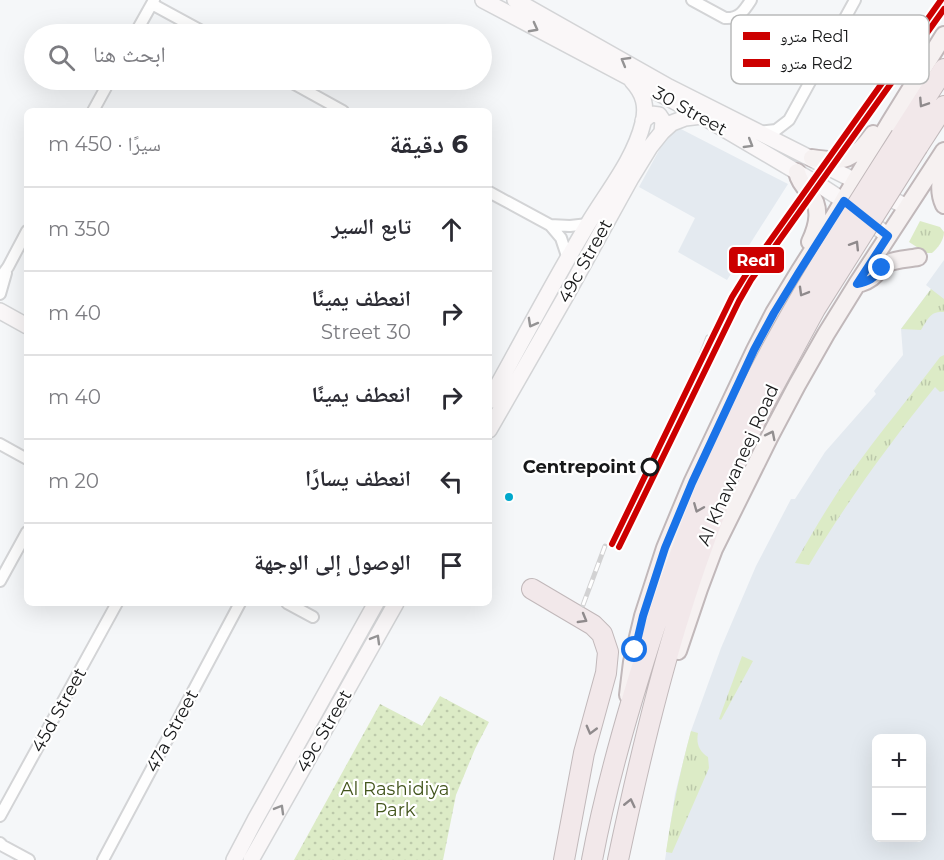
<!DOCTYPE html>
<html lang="ar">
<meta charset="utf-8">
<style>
body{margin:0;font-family:Montserrat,"Noto Naskh Arabic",sans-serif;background:#f2f2f3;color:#2b2b33;direction:rtl}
.controls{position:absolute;right:18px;bottom:18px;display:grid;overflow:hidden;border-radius:9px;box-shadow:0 6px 24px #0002}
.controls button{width:54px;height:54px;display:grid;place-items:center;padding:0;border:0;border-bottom:2px solid #e1e1e2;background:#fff;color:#2b2b33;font:30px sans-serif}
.stop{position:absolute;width:18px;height:18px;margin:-14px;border:4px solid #1a73e8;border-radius:50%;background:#fff}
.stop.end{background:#1a73e8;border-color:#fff;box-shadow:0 2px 6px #0008}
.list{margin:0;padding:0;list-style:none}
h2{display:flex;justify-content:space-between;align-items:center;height:78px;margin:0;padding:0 24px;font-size:26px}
h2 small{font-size:20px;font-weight:400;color:#7c7c81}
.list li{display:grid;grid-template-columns:39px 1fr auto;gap:18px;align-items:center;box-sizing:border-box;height:84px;padding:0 24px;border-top:2px solid #e1e1e2}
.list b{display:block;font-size:22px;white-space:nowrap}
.list p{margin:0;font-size:20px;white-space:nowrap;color:#7c7c81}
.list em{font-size:20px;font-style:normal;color:#7c7c81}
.icon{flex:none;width:33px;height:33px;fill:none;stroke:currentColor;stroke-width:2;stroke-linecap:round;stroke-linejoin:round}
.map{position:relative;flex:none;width:944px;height:860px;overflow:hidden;direction:ltr}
.search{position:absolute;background:#fff;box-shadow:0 6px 24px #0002;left:24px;top:24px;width:468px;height:66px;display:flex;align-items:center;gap:15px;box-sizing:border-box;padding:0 21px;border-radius:33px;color:#7c7c81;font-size:22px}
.panel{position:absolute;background:#fff;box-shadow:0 6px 24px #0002;left:24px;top:108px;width:468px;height:498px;border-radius:9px;direction:rtl}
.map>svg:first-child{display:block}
</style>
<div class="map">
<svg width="944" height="860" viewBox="0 0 944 860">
<defs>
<pattern id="grass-tufts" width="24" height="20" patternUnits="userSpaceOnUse" patternTransform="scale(1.5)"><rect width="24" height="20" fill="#dcebc6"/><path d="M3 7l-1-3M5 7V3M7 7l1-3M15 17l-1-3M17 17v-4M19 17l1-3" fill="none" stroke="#bcc9aa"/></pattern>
<pattern id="park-dots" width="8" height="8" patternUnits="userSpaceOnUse" patternTransform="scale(1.5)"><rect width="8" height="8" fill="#dcebc6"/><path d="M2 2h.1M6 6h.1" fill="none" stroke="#bcc9aa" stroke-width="1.8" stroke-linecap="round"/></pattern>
</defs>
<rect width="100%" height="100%" fill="#f5f7f9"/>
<path fill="#e4eaf0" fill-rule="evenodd" d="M679,128L788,184L727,280L678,252L695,218L639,187L669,132Z
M944,260V860H665L675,794L691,731L721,648L756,566L791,499H795L825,452L876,394L874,391L903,355L901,329L931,289L926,285ZM876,738H922V838H876Z"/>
<path fill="url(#grass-tufts)" d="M920,221L940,227L944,232C944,240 938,248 932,253H926L909,242Z
M931,289L944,299V312C930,311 928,319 921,330L901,329Z
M944,355V391L940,392L935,387C889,444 846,503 809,565L795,563C813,532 830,502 851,473C879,433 911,396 940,357Z
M742,656L753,661L721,720L719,719Z
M691,731L698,733C696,744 699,751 708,757L709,768L672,853L666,852C672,811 680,771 691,731Z"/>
<path fill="url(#park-dots)" d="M440,696L489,722L475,749L456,795L443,860H294L380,704L422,726Z"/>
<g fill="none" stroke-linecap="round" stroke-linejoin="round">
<defs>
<path id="street" d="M692,0L725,18C739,19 744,11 751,0
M152,4L207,34
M135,34L154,0
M287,80L343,111
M93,111L110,80
M759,132L776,130L789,120L855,0
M489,192L550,225L561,238L568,259
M550,225L570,226L588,224
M0,278L8,267L27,231
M0,294L6,273
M0,444L27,459
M0,581L27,532
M287,603L313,617
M0,816L117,603
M0,843L3,846L29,860
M103,860L240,603"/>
<path id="secondary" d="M483,0L702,116L824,188L844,201L888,236
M515,0L669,87L907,207
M643,121L651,114L659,115L663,121L662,132
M0,311L27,326
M489,401C522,342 553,282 588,224C607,192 634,160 643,123C647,106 644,94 632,81
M489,430L568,292L631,178L650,147L662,132L672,123L685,118L702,116
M234,860L255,820L376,603
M251,860L396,603"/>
<path id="primary" d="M812,158C843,163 855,160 873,134
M944,167C940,180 938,192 944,205
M797,172C799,181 803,186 809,192C822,207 818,225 810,242
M861,283C877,278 877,269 888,263C897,259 909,259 918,257
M678,651L699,589L714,549L770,436L797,385L826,334L857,284L944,151
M628,695L632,662L643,616L665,548L692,483L755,350L774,313L799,272L833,218L890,122L944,35"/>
<path id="highway" d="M901,136L944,69
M918,146L944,106
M532,589L593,625L602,634L608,652L606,673L584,753L564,860
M592,860C607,780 630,703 655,626C681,548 710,470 747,397
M618,860C651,704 690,548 763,405"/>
</defs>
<use href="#street" stroke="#d3d4d6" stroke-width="14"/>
<use href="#secondary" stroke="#d3d4d6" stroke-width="18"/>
<use href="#primary" stroke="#c1b8ba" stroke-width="20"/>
<use href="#highway" stroke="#c1b8ba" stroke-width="22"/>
<use href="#street" stroke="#fefefe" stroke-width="10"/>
<use href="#secondary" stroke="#faf7f8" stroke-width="15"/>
<use href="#primary" stroke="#f6f1f1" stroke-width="16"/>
<use href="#highway" stroke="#f2e8ea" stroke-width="20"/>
<defs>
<path id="rail" d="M686,394L708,337
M583,605L605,546"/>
</defs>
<use href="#rail" stroke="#d2d2d3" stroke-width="5"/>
<use href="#rail" stroke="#fff" stroke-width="3" stroke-dasharray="9" stroke-linecap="butt"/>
<defs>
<path id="highway-bridge" d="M747,397C792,306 847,221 901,136
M763,405L815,309L918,146"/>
</defs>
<use href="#highway-bridge" stroke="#c1b8ba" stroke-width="22" stroke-linecap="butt"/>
<use href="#highway-bridge" stroke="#f2e8ea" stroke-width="20"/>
<defs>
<path id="metro-1" d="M612,544L732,297L745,276L941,0"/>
<path id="metro-2" d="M619,547L739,301L751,280L944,9"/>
</defs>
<use href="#metro-1" stroke="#fff" stroke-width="10"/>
<use href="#metro-2" stroke="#fff" stroke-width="10"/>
<use href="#metro-1" stroke="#c00" stroke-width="6"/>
<use href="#metro-2" stroke="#c00" stroke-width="6"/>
</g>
<defs><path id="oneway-chevron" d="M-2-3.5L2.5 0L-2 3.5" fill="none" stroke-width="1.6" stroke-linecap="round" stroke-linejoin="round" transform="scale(1.5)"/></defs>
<g stroke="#949394">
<use href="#oneway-chevron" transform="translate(534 28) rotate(28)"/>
<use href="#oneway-chevron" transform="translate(625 61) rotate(-150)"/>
<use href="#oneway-chevron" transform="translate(749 144) rotate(31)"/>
<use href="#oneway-chevron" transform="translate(532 323) rotate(119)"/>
<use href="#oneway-chevron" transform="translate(376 639) rotate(-60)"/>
<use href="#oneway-chevron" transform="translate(280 809) rotate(-60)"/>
</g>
<g stroke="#8f8a8c">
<use href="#oneway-chevron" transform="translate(923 103) rotate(123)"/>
<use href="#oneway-chevron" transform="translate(855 245) rotate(-58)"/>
<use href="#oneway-chevron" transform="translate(803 292) rotate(120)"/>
<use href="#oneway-chevron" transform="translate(698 508) rotate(112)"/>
<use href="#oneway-chevron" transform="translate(583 619) rotate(30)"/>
<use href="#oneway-chevron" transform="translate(591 730) rotate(105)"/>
<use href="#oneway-chevron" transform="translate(630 803) rotate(-77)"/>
</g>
<use stroke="#928f90" href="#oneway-chevron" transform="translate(771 435) rotate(-63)"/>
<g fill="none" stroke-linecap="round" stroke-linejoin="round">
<path stroke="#1a73e8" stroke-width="8" d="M635,650L643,616L665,548L692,483L754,350L774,313L799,272L844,201L888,236L857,284C868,282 875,278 882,268"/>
</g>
<circle fill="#fff" stroke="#171819" stroke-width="3" cx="650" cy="467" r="8"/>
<circle fill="#00a9ce" stroke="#fff" stroke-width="2" cx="509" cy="497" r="5"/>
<g text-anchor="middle" stroke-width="4.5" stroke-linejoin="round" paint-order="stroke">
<g font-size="18" fill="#171819" stroke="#fff">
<text transform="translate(690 111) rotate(29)" y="6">30 Street</text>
<text transform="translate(585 261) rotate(-61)" y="6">49c Street</text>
<text transform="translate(738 465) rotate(-66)" y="6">Al Khawaneej Road</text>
<text transform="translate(59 710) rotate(-61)" y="6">45d Street</text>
<text transform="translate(172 731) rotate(-62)" y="6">47a Street</text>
<text transform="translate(324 731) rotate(-60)" y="6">49c Street</text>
</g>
<g font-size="18" font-weight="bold" fill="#171819" stroke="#fff" text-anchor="end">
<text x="636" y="473">Centrepoint</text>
</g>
<g font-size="18" fill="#43551d" stroke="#fff">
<text x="395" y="795">Al Rashidiya<tspan x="395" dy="21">Park</tspan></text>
</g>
</g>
<rect x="731" y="15" width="198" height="69" rx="9" fill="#fff" stroke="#b9baba" stroke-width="1.5"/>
<rect x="743" y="32" width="27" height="8" fill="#c00"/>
<rect x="743" y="59" width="27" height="8" fill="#c00"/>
<g font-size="16" fill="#171819">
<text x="780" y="42">مترو Red1</text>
<text x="780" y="69">مترو Red2</text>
</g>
<rect stroke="#fff" stroke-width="2" x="728" y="246" width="57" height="28" rx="6" fill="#c00"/>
<g font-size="16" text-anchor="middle" font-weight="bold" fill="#fff">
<text x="756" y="266">Red1</text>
</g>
</svg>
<div class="controls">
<button>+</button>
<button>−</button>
</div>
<div class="stop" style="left:635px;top:650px"></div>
<div class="stop end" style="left:882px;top:268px"></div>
<div class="search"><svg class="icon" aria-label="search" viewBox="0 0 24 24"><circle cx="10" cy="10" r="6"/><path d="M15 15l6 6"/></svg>ابحث هنا</div>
<section class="panel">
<h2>6 دقيقة<small>سيرًا · 450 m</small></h2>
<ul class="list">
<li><svg class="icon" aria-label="ahead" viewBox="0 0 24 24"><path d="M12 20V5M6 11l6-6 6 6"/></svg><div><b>تابع السير</b></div><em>350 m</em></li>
<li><svg class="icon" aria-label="right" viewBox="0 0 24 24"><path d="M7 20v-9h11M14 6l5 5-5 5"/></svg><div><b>انعطف يمينًا</b><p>30 Street</p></div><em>40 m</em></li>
<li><svg class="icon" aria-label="right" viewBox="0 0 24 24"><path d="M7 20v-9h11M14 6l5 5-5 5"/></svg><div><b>انعطف يمينًا</b></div><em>40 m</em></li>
<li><svg class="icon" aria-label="left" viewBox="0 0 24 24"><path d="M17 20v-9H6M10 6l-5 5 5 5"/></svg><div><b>انعطف يسارًا</b></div><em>20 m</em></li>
<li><svg class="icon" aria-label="arrive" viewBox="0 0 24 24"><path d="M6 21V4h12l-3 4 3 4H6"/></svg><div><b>الوصول إلى الوجهة</b></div></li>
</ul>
</section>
</div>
